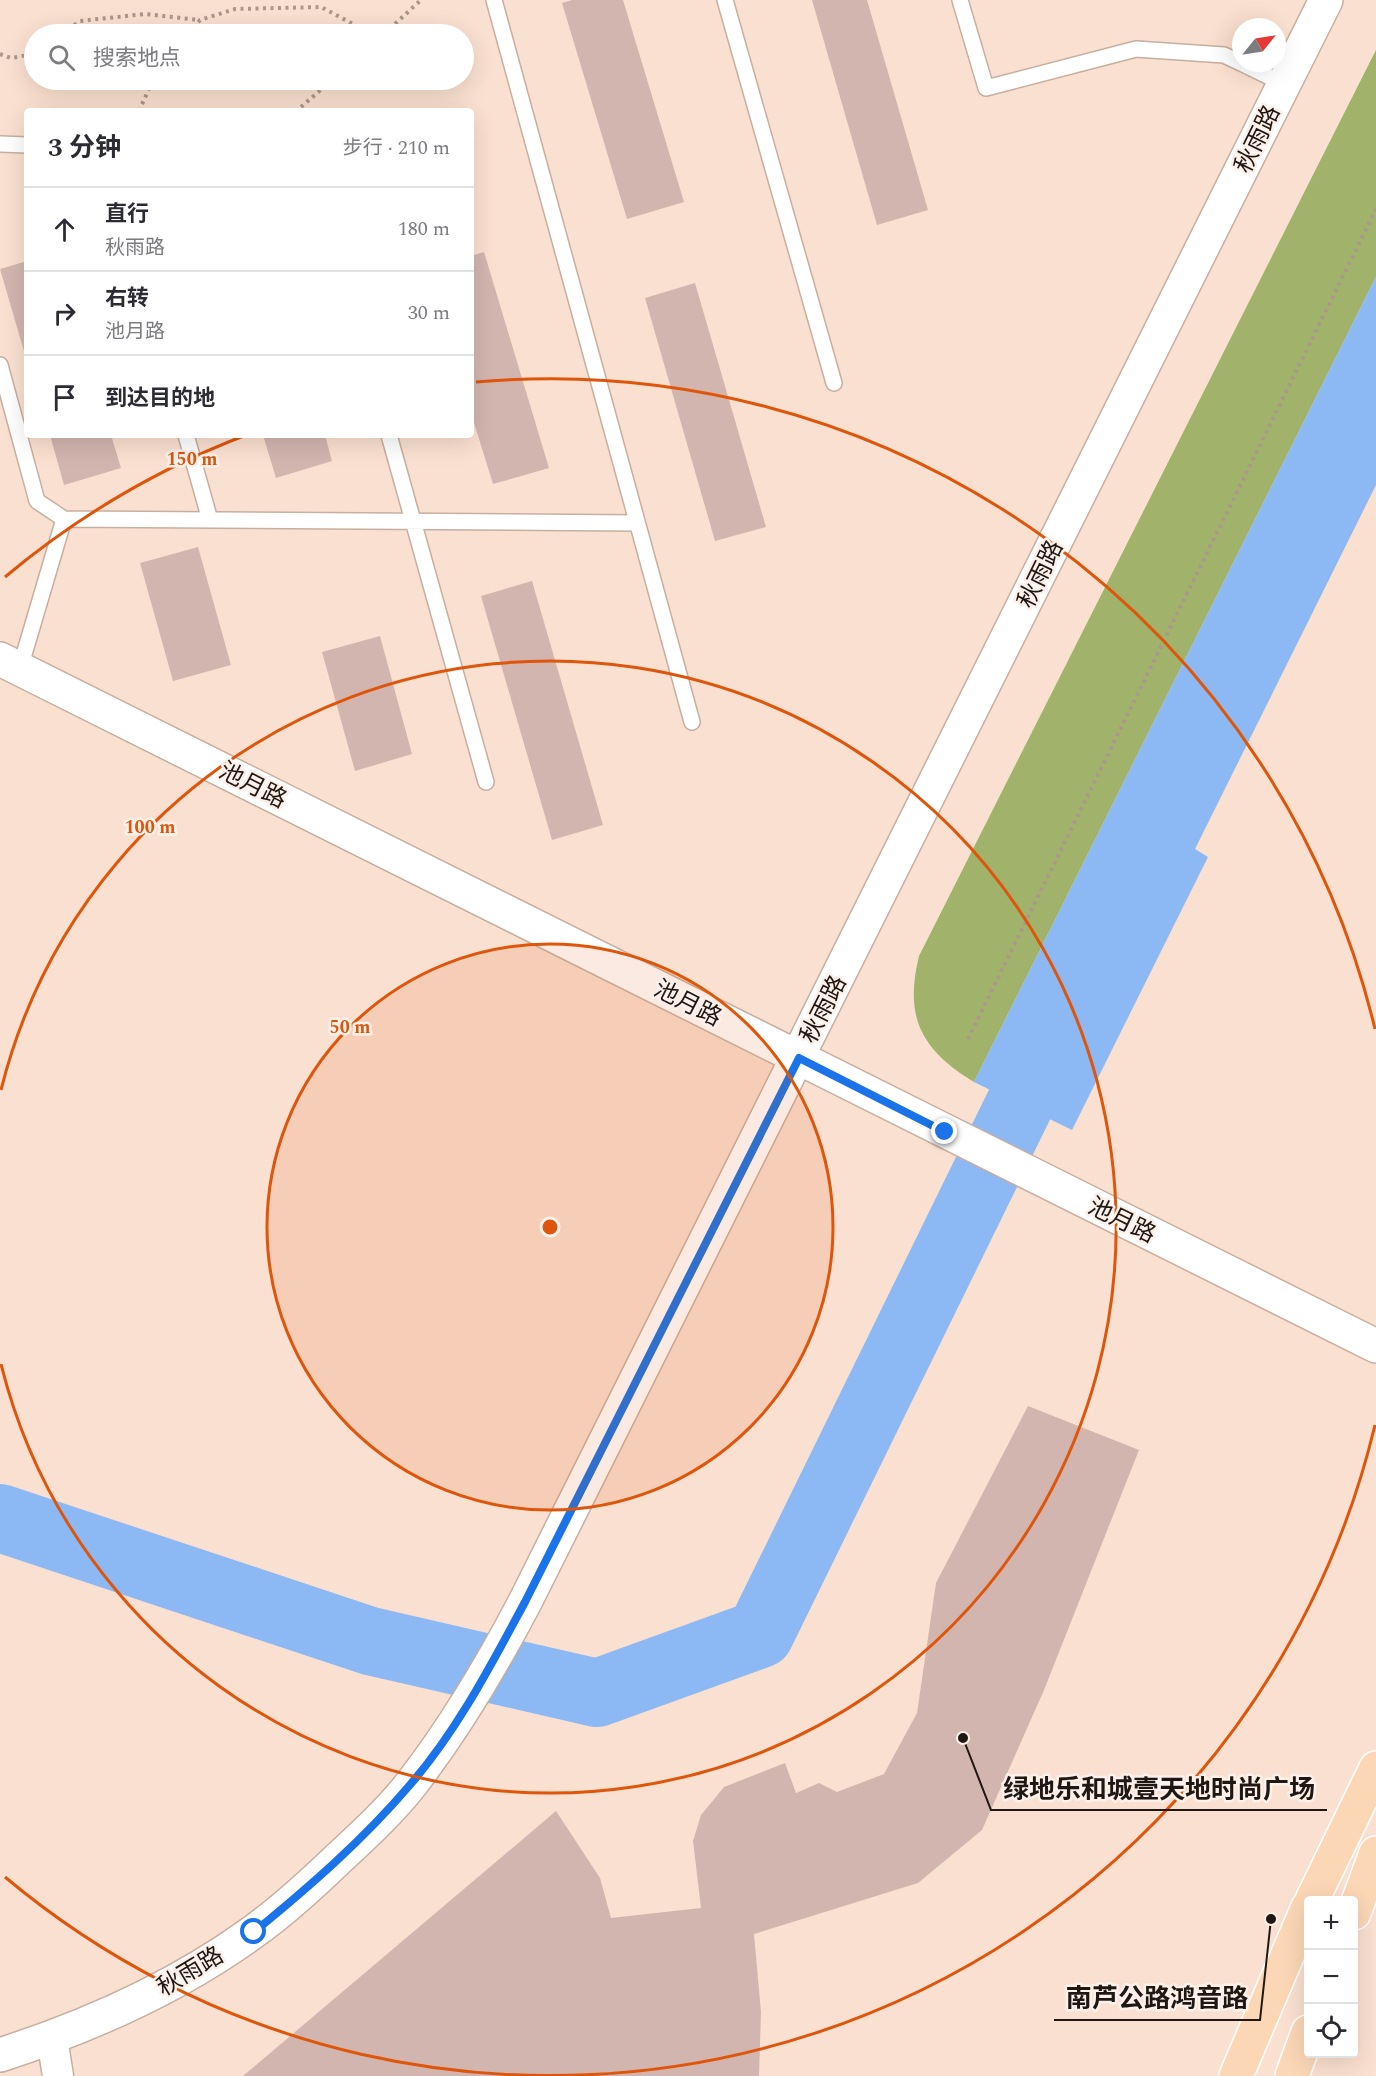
<!DOCTYPE html>
<html lang="zh">
<meta charset="utf-8">
<style>
body{margin:0;font-family:Spectral,"Noto Sans SC",serif;background:#f7f7f7;color:#2b2b33}
.controls{position:absolute;right:18px;bottom:18px;display:grid;overflow:hidden;border-radius:6px;box-shadow:0 6px 24px #0002}
.controls button{width:54px;height:54px;display:grid;place-items:center;padding:0;border:0;border-bottom:2px solid #e1e1e2;background:#fff;color:#2b2b33;font:30px sans-serif}
.compass{position:absolute;left:1232px;top:18px;width:54px;height:54px;border-radius:50%;background:#fff;box-shadow:0 6px 24px #0002;rotate:60deg}
.stop{position:absolute;width:18px;height:18px;margin:-14px;border:4px solid #1a73e8;border-radius:50%;background:#fff}
.stop.end{background:#1a73e8;border-color:#fff;box-shadow:0 2px 6px #0008}
.list{margin:0;padding:0;list-style:none}
h2{display:flex;justify-content:space-between;align-items:center;height:78px;margin:0;padding:0 24px;font-size:26px}
h2 small{font-size:20px;font-weight:400;color:#7c7c81}
.list li{display:grid;grid-template-columns:39px 1fr auto;gap:18px;align-items:center;box-sizing:border-box;height:84px;padding:0 24px;border-top:2px solid #e1e1e2}
.list b{display:block;font-size:22px;white-space:nowrap}
.list p{margin:0;font-size:20px;white-space:nowrap;color:#7c7c81}
.list em{font-size:20px;font-style:normal;color:#7c7c81}
.icon{flex:none;width:33px;height:33px;fill:none;stroke:currentColor;stroke-width:2;stroke-linecap:round;stroke-linejoin:round}
.map{position:relative;flex:none;width:1376px;height:2076px;overflow:hidden}
.search{position:absolute;background:#fff;box-shadow:0 6px 24px #0002;left:24px;top:24px;width:450px;height:66px;display:flex;align-items:center;gap:15px;box-sizing:border-box;padding:0 21px;border-radius:33px;color:#7c7c81;font-size:22px}
.panel{position:absolute;background:#fff;box-shadow:0 6px 24px #0002;left:24px;top:108px;width:450px;height:330px;border-radius:6px}
.map>svg:first-child{display:block}
</style>
<div class="map">
<svg width="1376" height="2076" viewBox="0 0 1376 2076">
<rect width="100%" height="100%" fill="#fae0d0"/>
<path fill="#a1b36b" d="M1376,50V277L974,1082C921,1050 904,1017 919,956Z"/>
<path fill="#8cb8f3" d="M1376,277V485L1195,849L1208,857L1072,1130L974,1082Z"/>
<g fill="none" stroke-linecap="round" stroke-linejoin="round">
<path stroke="#8cb8f3" stroke-width="68" d="M0,1518L370,1641L597,1693L760,1634L1060,1022"/>
</g>
<path fill="#d3b5af" d="M572,0H623L684,202L627,219L562,3Z
M812,0H867L928,210L877,225Z
M484,252L549,468L493,484L471,413V256Z
M27,261V358H26L0,269Z
M695,283L766,527L715,541L645,298Z
M50,435H111L121,468L64,485Z
M263,435H325L332,461L276,478Z
M198,547L231,665L173,681L140,563Z
M532,581L603,825L552,840L481,596Z
M380,636L412,754L355,771L322,652Z
M1028,1406L1139,1450L1044,1690L982,1830L918,1883L754,1934L761,2012L759,2076H243L556,1811L600,1878L611,1918L701,1908L693,1841L701,1815L724,1787L785,1763L796,1793L819,1783L837,1792L884,1774L917,1713L936,1583Z"/>
<g fill="none" stroke-linecap="round" stroke-linejoin="round">
<defs>
<path id="service" d="M494,0L692,722
M725,0L834,383
M960,0L986,88L1136,49L1224,55L1241,63
M1241,63L1284,84
M0,144L27,145
M0,365L37,501L64,519L637,523
M186,435L210,520
M389,435L486,782
M20,668L64,519"/>
<path id="minor" d="M52,2038L58,2076"/>
<path id="tertiary" d="M0,659L1376,1346
M0,2055C90,2026 176,1988 253,1932C284,1910 312,1884 339,1858C364,1835 391,1810 412,1783C456,1726 492,1665 525,1602L1326,0"/>
<path id="primary" d="M1312,1900L1376,1768
M1354,1913L1376,1853
M1236,2076L1308,1907
M1292,2076L1308,2032"/>
</defs>
<use href="#service" stroke="#c7af9f" stroke-width="18"/>
<use href="#minor" stroke="#c7af9f" stroke-width="33"/>
<use href="#tertiary" stroke="#c7af9f" stroke-width="36"/>
<use href="#primary" stroke="#fff" stroke-width="36"/>
<path stroke="#ab978b" stroke-width="4" stroke-dasharray="3 4.5" stroke-linecap="butt" d="M62,34L80,21L145,14L199,20
M189,34L200,20L235,9L321,7L372,34
M384,34L421,0
M0,54L11,58L34,54
M301,107L332,80
M139,111L153,80
M968,1039L1376,209"/>
<use href="#service" stroke="#fff" stroke-width="15"/>
<use href="#minor" stroke="#fff" stroke-width="30"/>
<use href="#tertiary" stroke="#fff" stroke-width="33"/>
<use href="#primary" stroke="#fbd7b6" stroke-width="33"/>
</g>
<g fill="none" stroke-linecap="round" stroke-linejoin="round">
<path stroke="#1a73e8" stroke-width="8" d="M254,1932C309,1887 363,1840 409,1786C457,1731 491,1665 525,1602L799,1058L945,1132"/>
</g>
<circle cx="550" cy="1227" r="283" fill="#de560c" fill-opacity=".12"/>
<g fill="none" stroke="#de560c" stroke-width="3">
<circle cx="550" cy="1227" r="283"/>
<path d="M1 1090A566 566 0 1 1 1 1364"/>
<path d="M1375 1425A848 848 0 0 1 5 1877M5 577A848 848 0 0 1 246 435M476 382A848 848 0 0 1 1375 1029"/>
</g>
<g text-anchor="middle" stroke-width="5" stroke-linejoin="round" paint-order="stroke">
<g font-size="24" fill="#201712" stroke="#fbf1ea">
<text transform="translate(1257 139) rotate(-64)" y="8">秋雨路</text>
<text transform="translate(1040 574) rotate(-64)" y="8">秋雨路</text>
<text transform="translate(253 785) rotate(27)" y="8">池月路</text>
<text transform="translate(688 1003) rotate(27)" y="8">池月路</text>
<text transform="translate(823 1009) rotate(-63)" y="8">秋雨路</text>
<text transform="translate(1122 1220) rotate(26)" y="8">池月路</text>
<text transform="translate(190 1971) rotate(-31)" y="8">秋雨路</text>
</g>
</g>
<circle cx="550" cy="1227" r="9" fill="#de560c" stroke="#fbf1ea" stroke-width="3"/>
<g font-size="18" text-anchor="middle" font-weight="bold" fill="#de560c" stroke="#fbf1ea" stroke-width="5" stroke-linejoin="round" paint-order="stroke">
<text x="192" y="465">150 m</text>
<text x="150" y="833">100 m</text>
<text x="350" y="1033">50 m</text>
</g>
<path fill="none" stroke="#201712" stroke-width="2" d="M963 1738L991 1810H1327M1271 1919L1260 2020H1054"/>
<g fill="#201712" stroke="#fbf1ea" stroke-width="2">
<circle cx="963" cy="1738" r="6"/>
<circle cx="1271" cy="1919" r="6"/>
</g>
<g font-size="26" text-anchor="middle" font-weight="bold" fill="#201712" stroke="#fbf1ea" stroke-width="5" stroke-linejoin="round" paint-order="stroke">
<text x="1159" y="1798">绿地乐和城壹天地时尚广场</text>
<text x="1157" y="2007">南芦公路鸿音路</text>
</g>
</svg>
<div class="controls">
<button>+</button>
<button>−</button>
<button><svg class="icon" aria-label="locate" viewBox="0 0 24 24"><circle cx="12" cy="12" r="6"/><path d="M12 2v4M12 18v4M2 12h4M18 12h4"/></svg></button>
</div>
<svg class="compass" viewBox="-18 -18 36 36"><path d="M0-13l5 13h-10z" fill="#e53935"/><path d="M0 13l5-13h-10z" fill="#7c7c81"/></svg>
<div class="stop" style="left:254px;top:1932px"></div>
<div class="stop end" style="left:945px;top:1132px"></div>
<div class="search"><svg class="icon" aria-label="search" viewBox="0 0 24 24"><circle cx="10" cy="10" r="6"/><path d="M15 15l6 6"/></svg>搜索地点</div>
<section class="panel">
<h2>3 分钟<small>步行 · 210 m</small></h2>
<ul class="list">
<li><svg class="icon" aria-label="ahead" viewBox="0 0 24 24"><path d="M12 20V5M6 11l6-6 6 6"/></svg><div><b>直行</b><p>秋雨路</p></div><em>180 m</em></li>
<li><svg class="icon" aria-label="right" viewBox="0 0 24 24"><path d="M7 20v-9h11M14 6l5 5-5 5"/></svg><div><b>右转</b><p>池月路</p></div><em>30 m</em></li>
<li><svg class="icon" aria-label="arrive" viewBox="0 0 24 24"><path d="M6 21V4h12l-3 4 3 4H6"/></svg><div><b>到达目的地</b></div></li>
</ul>
</section>
</div>
